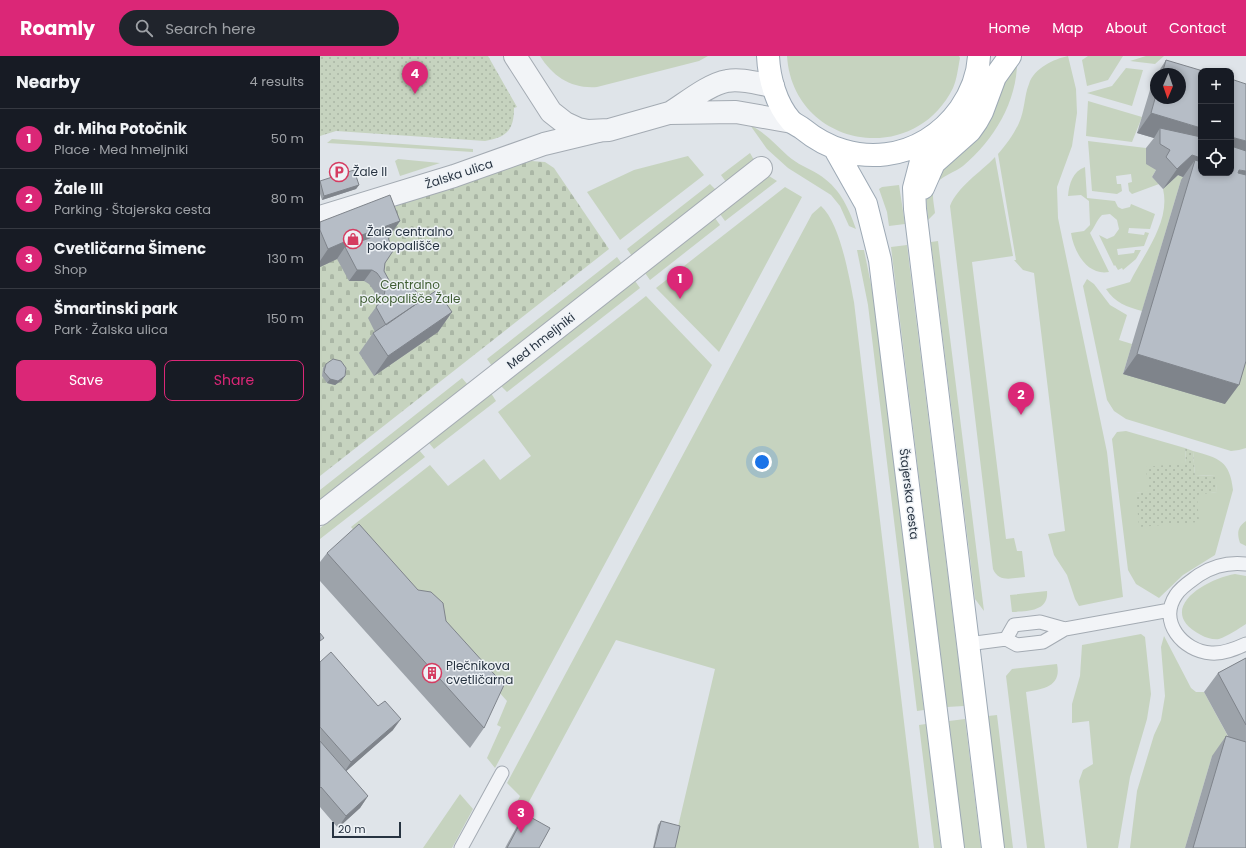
<!DOCTYPE html>
<meta charset="utf-8">
<style>
body{margin:0;font-family:Poppins,sans-serif;background:#20242c;color:#f1f3f6}
.controls{position:absolute;right:12px;top:12px;display:grid;overflow:hidden;border-radius:8px;box-shadow:0 2px 6px #0003}
.controls button{width:36px;height:36px;display:grid;place-items:center;padding:0;border:0;border-bottom:1px solid #363941;background:#171b24;color:#f1f3f6;font:20px sans-serif}
.compass{position:absolute;left:830px;top:12px;width:36px;height:36px;border-radius:50%;background:#171b24;box-shadow:0 2px 6px #0003;rotate:182deg}
.scale{position:absolute;left:12px;bottom:10px;width:69px;box-sizing:border-box;padding-left:4px;border:2px solid #273341;border-top:0;font-size:11px;line-height:14px;white-space:nowrap;color:#273341;-webkit-text-stroke:3px #eef2f6;paint-order:stroke}
.you{position:absolute;left:442px;top:406px;width:14px;height:14px;margin:-10px;border:3px solid #fff;border-radius:50%;background:#1a73e8;box-shadow:0 0 0 6px #1a73e833}
.badge{display:grid;place-items:center;width:26px;height:26px;border-radius:50%;background:#db2777;color:#fff;font-size:13px;font-weight:700}
.pin{position:absolute;translate:-50% -33px;filter:drop-shadow(0 1px 2px #0008)}
.pin::after{content:'';position:absolute;top:21px;width:14px;height:12px;background:inherit;clip-path:polygon(0 0,100% 0,50% 100%)}
.list{margin:0;padding:0;list-style:none}
h2{display:flex;justify-content:space-between;align-items:center;height:52px;margin:0;padding:0 16px;font-size:17px}
h2 small{font-size:13px;font-weight:400;color:#9ea1a6}
.list li{display:grid;grid-template-columns:26px 1fr auto;gap:12px;align-items:center;box-sizing:border-box;height:60px;padding:0 16px;border-top:1px solid #363941}
.list b{display:block;font-size:15px;white-space:nowrap}
.list p{margin:0;font-size:13px;white-space:nowrap;color:#9ea1a6}
.list em{font-size:13px;font-style:normal;color:#9ea1a6}
.actions{display:flex;gap:8px;padding:12px 16px}
.actions a{flex:1;padding:9px 0;border:1px solid #db2777;border-radius:8px;text-align:center;font-size:14px;color:#db2777}
.actions .main{background:#db2777;color:#fff}
.icon{flex:none;width:22px;height:22px;fill:none;stroke:currentColor;stroke-width:2;stroke-linecap:round;stroke-linejoin:round}
.map{position:relative;flex:none;width:926px;height:792px;overflow:hidden}
header{display:flex;align-items:center;gap:24px;box-sizing:border-box;height:56px;padding:0 20px;background:#db2777;color:#fff}
header strong{font-size:19px}
nav{display:flex;gap:22px;margin-inline-start:auto;font-size:14px}
.search{width:280px;height:36px;background:#20242c;display:flex;align-items:center;gap:10px;box-sizing:border-box;padding:0 14px;border-radius:22px;color:#9ea1a6;font-size:15px}
main{display:flex}
aside{flex:1;background:#171b24}
.map>svg:first-child{display:block}
</style>
<header>
<strong>Roamly</strong>
<div class="search"><svg class="icon" aria-label="search" viewBox="0 0 24 24"><circle cx="10" cy="10" r="6"/><path d="M15 15l6 6"/></svg>Search here</div>
<nav><a>Home</a><a>Map</a><a>About</a><a>Contact</a></nav>
</header>
<main>
<aside>
<h2>Nearby<small>4 results</small></h2>
<ul class="list">
<li><span class="badge">1</span><div><b>dr. Miha Potočnik</b><p>Place · Med hmeljniki</p></div><em>50 m</em></li>
<li><span class="badge">2</span><div><b>Žale III</b><p>Parking · Štajerska cesta</p></div><em>80 m</em></li>
<li><span class="badge">3</span><div><b>Cvetličarna Šimenc</b><p>Shop</p></div><em>130 m</em></li>
<li><span class="badge">4</span><div><b>Šmartinski park</b><p>Park · Žalska ulica</p></div><em>150 m</em></li>
</ul>
<div class="actions"><a class="main">Save</a><a>Share</a></div>
</aside>
<div class="map">
<svg width="926" height="792" viewBox="0 0 926 792">
<defs>
<pattern id="cemetery-stones" width="16" height="16" patternUnits="userSpaceOnUse"><rect width="16" height="16" fill="#c6d3bf"/><path d="M2 7V4a2 2 0 0 1 4 0v3zM10 15v-3a2 2 0 0 1 4 0v3z" fill="#aab6a5"/></pattern>
<pattern id="park-dots" width="8" height="8" patternUnits="userSpaceOnUse"><rect width="8" height="8" fill="#c6d3bf"/><path d="M2 2h.1M6 6h.1" fill="none" stroke="#aab6a5" stroke-width="1.8" stroke-linecap="round"/></pattern>
</defs>
<rect width="100%" height="100%" fill="#dfe4e9"/>
<path fill="#c6d3bf" d="M220,0H388L379,5L277,31C252,33 233,21 220,0Z
M467,0H639L640,2C638,12 637,23 633,32C593,113 473,91 467,0Z
M697,0C699,43 675,83 643,110C635,116 620,121 615,129C611,138 614,148 615,157L608,164L606,141L621,114L647,93L668,68L678,46L684,26Z
M748,0L756,33L757,57L752,90L737,131L738,162L787,396L803,541L759,550L755,543L747,519L734,499L728,478L745,475L714,217L703,214L694,204H696L678,98C686,89 694,78 699,67C705,54 704,40 709,28C714,12 734,3 748,0Z
M768,0H803L788,24L767,30L762,4Z
M826,0H844L835,8L810,5Z
M806,12L823,14L812,50L767,37L792,30Z
M768,45L822,61L812,86L766,80Z
M430,69C446,77 456,89 468,100C477,108 488,112 498,118C519,131 528,150 536,173L529,170L520,150L511,139L468,112L447,93Z
M12,83L153,93V96L7,87Z
M768,85L826,92L836,114L832,121L839,128L812,138L809,135L808,127L812,126L811,118L796,120L797,128H801L802,135L797,138L772,135Z
M430,97L434,104L406,126L401,119Z
M368,100L384,119L300,184L267,136L314,114Z
M675,101L693,200L652,206L686,483L694,482L697,495H702L705,521C692,522 679,527 673,513L630,150C638,130 660,117 675,101Z
M78,103L120,107L80,120L75,105Z
M765,111L767,142L795,145L798,151L802,153L810,151L811,148L835,158L830,173L809,172L808,177L824,179L825,176L829,177L824,190L797,193L798,199L814,197L815,194H821L816,203L803,214L802,212L798,214L795,209L794,210L779,179L787,183L794,180L799,173L797,164L790,158L782,159C776,165 775,171 770,177L789,216C768,220 754,197 751,177L764,175L770,169L769,145L761,139L748,140C749,128 753,115 765,111Z
M858,119L873,124H861L822,255C807,251 795,247 786,233L810,226C823,199 851,166 843,133Z
M449,120L457,125L405,165L400,158Z
M390,128L396,134L312,200L307,193Z
M579,129L585,168L569,170L567,156L559,133L562,131Z
M465,131L482,141L399,296L336,232Z
M501,150C520,167 529,220 534,246L599,792H353L395,613L296,584L204,755L195,750L200,740L187,727L492,158Z
M395,162L400,169L330,224L325,217Z
M618,185L664,555L655,543L611,186Z
M587,189L644,650L627,651L571,191Z
M537,194H544L553,238L604,654L597,655L548,249Z
M297,201L302,208L172,310L167,303Z
M767,223L774,228L790,249L807,259L799,284L812,288L803,318L926,278V392L919,394L911,395L806,363L794,355L787,344L763,230Z
M315,225L320,232L187,336L181,330Z
M326,240L392,309L175,712L167,702L181,671L177,669L187,645L31,471L110,409L128,430L164,403L180,424L211,400L178,356Z
M142,322L148,329L0,445V434Z
M171,337L176,345L114,393L109,387Z
M806,375L865,392L866,407L828,436L816,437L877,438L897,436L895,419L875,420L873,395C899,402 910,405 913,434L895,499L863,519L839,542L816,528L808,514L792,383L797,376Z
M99,394L105,401L0,483V472Z
M926,465V490L920,487C917,478 917,471 926,465Z
M915,518L926,520V568C918,573 908,580 899,583C894,584 886,582 881,579C834,554 885,523 915,518Z
M727,535C729,556 707,555 692,556L690,539Z
M821,578L825,581L831,638L827,663L810,721L798,792H767L759,725L763,714L773,708L769,665L752,667V648L760,620L762,589Z
M844,580L871,632L876,636H884L917,697L892,700L865,792H810L817,735L834,679L841,664L845,640L841,591Z
M737,608C742,631 722,633 706,636L725,792H707L686,620L692,613Z
M677,659L693,792H684L668,660Z
M645,663L661,792H644L629,665Z
M606,668L621,792H614L599,669Z
M140,738L153,753L132,792H103Z"/>
<path fill="url(#cemetery-stones)" d="M211,105L225,106L234,112L289,193L0,420V170Z"/>
<path fill="url(#park-dots)" d="M0,0H168L197,51L194,52C194,74 187,81 165,85L16,75L0,80Z
M865,392L873,395L875,420L896,419L897,436L877,439L879,466L819,471L816,437L828,435L826,411L866,407Z"/>
<g fill="none" stroke-linecap="round" stroke-linejoin="round">
<defs>
<path id="service" d="M926,508C909,506 893,510 879,519C871,525 861,531 856,539C838,566 863,595 891,597C903,598 915,593 926,588
M686,583L694,569L720,566L745,573
M648,588L686,583L697,589L723,586L745,573L850,554
M141,792L182,717"/>
<path id="minor" d="M0,161L134,120L224,88L278,75
M0,458L441,112"/>
<path id="tertiary" d="M195,0L231,56L245,67L258,73L268,75L289,74L349,57L416,56L472,66
M350,57C366,47 389,28 407,25C422,22 439,28 453,30"/>
<path id="primary" d="M448,0C449,22 456,48 471,65C474,68 479,70 483,73C533,114 602,106 640,53C651,37 658,20 659,0
M606,86L594,132L595,153L673,792
M515,93L546,148L560,204L633,792
M603,132L614,107L650,75L657,65L662,56L675,21L690,0"/>
</defs>
<use href="#service" stroke="#a4abb3" stroke-width="15"/>
<use href="#minor" stroke="#a4abb3" stroke-width="24"/>
<use href="#tertiary" stroke="#a4abb3" stroke-width="24"/>
<use href="#primary" stroke="#9da9b5" stroke-width="24"/>
<use href="#service" stroke="#f2f4f7" stroke-width="13"/>
<use href="#minor" stroke="#f2f4f7" stroke-width="22"/>
<use href="#tertiary" stroke="#f2f4f7" stroke-width="22"/>
<use href="#primary" stroke="#fff" stroke-width="22"/>
</g>
<path fill="#9da3aa" d="M846,4L842,18H837Z
M836,19V42H860L881,117L905,348L803,318L861,124L863,121L858,119L843,133L832,121L836,114L826,108V92L834,82L817,77L833,24Z
M0,125L39,129L36,133L2,144L0,138Z
M80,165L68,182L65,207L64,215L70,226L102,244L132,256L118,276L54,320L39,297L53,277L55,276L48,262L56,251L57,246L54,235L49,228L44,225H29L17,203L0,211V166Z
M6,308L25,320L22,324L15,329L7,327L2,320L3,312Z
M7,497L126,565L164,672L150,692L0,525V506Z
M926,602V792H865L892,700L906,680H908L884,636L898,617Z
M0,606L73,674L26,715L48,740L40,752L18,772L0,751Z
M205,758L219,792H185L197,770Z
M341,765L355,792H333L338,769Z"/>
<path fill="#7f848b" d="M831,57L881,72V96L840,72L834,82L817,77Z
M911,81L926,85V109L911,105Z
M872,99L881,102V112L875,104L863,121L858,119L843,133L857,113Z
M919,114L926,115V132L905,134Z
M39,129L36,133L2,144L4,140Z
M80,165L66,185L25,191L17,203L0,211V205L8,193L31,183Z
M37,214H52L44,225H29Z
M132,256L118,276L54,320L68,300Z
M817,298L919,329L905,348L803,318Z
M25,320L22,324L15,329L7,327L10,323Z
M81,663L73,674L23,718L31,706Z
M48,740L40,752L18,772L26,760Z"/>
<path fill="#b6bdc6" stroke="#7f848b" d="M846,4L883,15H881V72L831,57L836,39V42H860V18H842Z
M911,23L926,28V85L911,81Z
M840,72L881,81V102L872,99L857,113L846,101L850,94L840,88Z
M911,90L926,95V115L919,114L918,117L926,119V305L919,329L817,298L875,104L881,106V117H911Z
M34,114L39,129L4,140L0,125Z
M70,139L80,165L31,183L8,193L0,174V166Z
M66,176L73,195L65,207L64,215L70,226L80,232L93,231L102,244L66,269L56,251L64,241L65,234L62,224L57,217L52,214H37L25,191Z
M117,234L132,256L68,300L53,277Z
M13,303L21,305L26,312L25,320L18,325L10,323L4,316L6,308Z
M39,468L98,534L111,536L123,547L126,565L184,629L164,672L7,497Z
M0,577L4,582L0,585Z
M11,596L58,650L65,645L81,663L31,706L0,671V606Z
M926,602V669L898,617Z
M906,680L926,686V792H873Z
M0,685L48,740L26,760L1,731L0,732Z
M205,758L230,772L219,792H187Z
M341,765L360,770L355,792H334Z"/>
<defs>
<symbol id="parking-ring" viewBox="-11 -11 22 22"><circle r="9.5" fill="#eef2f6" stroke="#d53c61" stroke-width="1.5"/><path d="M-3.5-5.5H1a3.5 3.5 0 0 1 0 7H-1V5.5H-3.5ZM-1-3.4V-.6H.8a1.4 1.4 0 0 0 0-2.8Z" fill="#d53c61"/></symbol>
<symbol id="shop-ring" viewBox="-11 -11 22 22"><circle r="9.5" fill="#eef2f6" stroke="#d53c61" stroke-width="1.5"/><path d="M-5-2.5h2.3a2.7 3.5 0 0 1 5.4 0H5L5.5 6h-11ZM-1.5-2.5h3a1.5 2.3 0 0 0-3 0Z" fill="#d53c61"/></symbol>
<symbol id="building-ring" viewBox="-11 -11 22 22"><circle r="9.5" fill="#eef2f6" stroke="#d53c61" stroke-width="1.5"/><path d="M-4-6H4V6H1V3H-1V6H-4ZM-2.5-4.3h1.7v1.8h-1.7ZM.8-4.3h1.7v1.8H.8ZM-2.5-1h1.7V.8h-1.7ZM.8-1h1.7V.8H.8Z" fill="#d53c61"/></symbol>
</defs>
<g fill-rule="evenodd">
<use href="#parking-ring" x="8" y="105" width="22" height="22"/>
<use href="#shop-ring" x="22" y="172" width="22" height="22"/>
<use href="#building-ring" x="101" y="606" width="22" height="22"/>
</g>
<g text-anchor="middle" stroke-width="3" stroke-linejoin="round" paint-order="stroke">
<g font-size="12" fill="#273341" stroke="#eef2f6" text-anchor="start">
<text x="33" y="120">Žale II</text>
<text x="47" y="180">Žale centralno<tspan x="47" dy="14">pokopališče</tspan></text>
<text x="126" y="614">Plečnikova<tspan x="126" dy="14">cvetličarna</tspan></text>
</g>
<g font-size="12" fill="#273341" stroke="#eef2f6">
<text transform="translate(139 118) rotate(-18)" y="4">Žalska ulica</text>
<text transform="translate(221 285) rotate(-38)" y="4">Med hmeljniki</text>
<text transform="translate(589 438) rotate(83)" y="4">Štajerska cesta</text>
</g>
<g font-size="12" fill="#3f5d33" stroke="#eef2f6">
<text x="90" y="233">Centralno<tspan x="90" dy="14">pokopališče Žale</tspan></text>
</g>
</g>
</svg>
<div class="controls">
<button>+</button>
<button>−</button>
<button><svg class="icon" aria-label="locate" viewBox="0 0 24 24"><circle cx="12" cy="12" r="6"/><path d="M12 2v4M12 18v4M2 12h4M18 12h4"/></svg></button>
</div>
<svg class="compass" viewBox="-18 -18 36 36"><path d="M0-13l5 13h-10z" fill="#e53935"/><path d="M0 13l5-13h-10z" fill="#9ea1a6"/></svg>
<div class="scale">20 m</div>
<div class="you"></div>
<div class="pin badge" style="left:360px;top:243px">1</div>
<div class="pin badge" style="left:701px;top:359px">2</div>
<div class="pin badge" style="left:201px;top:777px">3</div>
<div class="pin badge" style="left:95px;top:38px">4</div>
</div>
</main>
